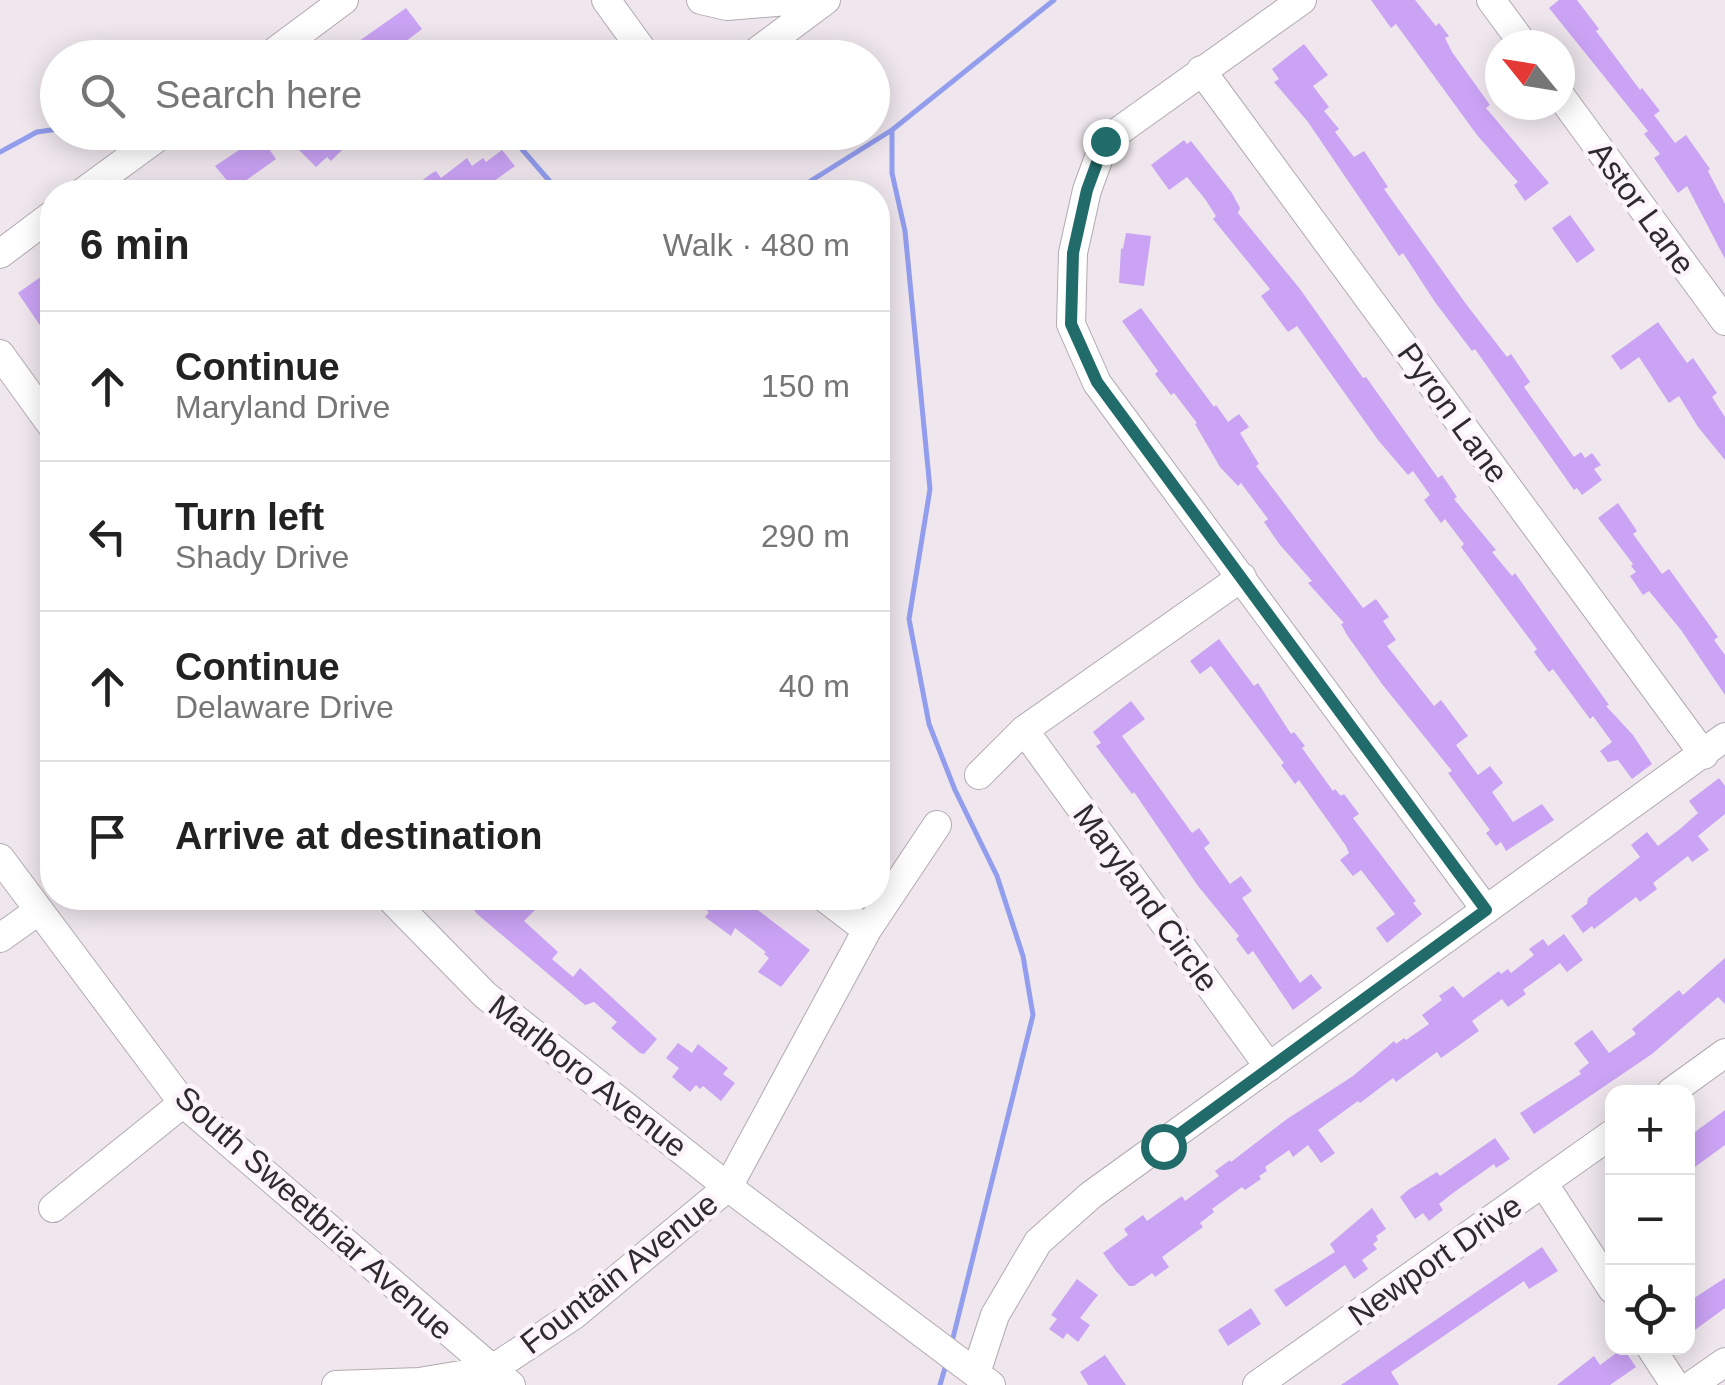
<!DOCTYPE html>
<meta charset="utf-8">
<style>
body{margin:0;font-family:Helvetica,sans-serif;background:#f2f2f2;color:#222}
.controls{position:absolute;right:30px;bottom:30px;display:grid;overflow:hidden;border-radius:20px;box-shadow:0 5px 25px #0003}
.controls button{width:90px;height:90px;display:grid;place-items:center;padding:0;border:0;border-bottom:2px solid #e0e0e0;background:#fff;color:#222;font:50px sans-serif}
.compass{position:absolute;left:1485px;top:30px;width:90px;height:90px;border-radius:50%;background:#fff;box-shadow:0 5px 25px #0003;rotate:300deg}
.stop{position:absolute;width:30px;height:30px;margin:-22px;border:8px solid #216c6b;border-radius:50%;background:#fff}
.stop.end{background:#216c6b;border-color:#fff;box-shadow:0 2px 10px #0008}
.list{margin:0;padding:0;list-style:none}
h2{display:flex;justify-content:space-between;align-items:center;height:130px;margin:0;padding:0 40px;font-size:42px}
h2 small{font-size:32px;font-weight:400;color:#767676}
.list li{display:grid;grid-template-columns:65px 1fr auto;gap:30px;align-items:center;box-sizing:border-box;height:150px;padding:0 40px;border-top:2px solid #e0e0e0}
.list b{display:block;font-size:38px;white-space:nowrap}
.list p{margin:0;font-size:32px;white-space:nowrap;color:#767676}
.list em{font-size:32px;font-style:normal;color:#767676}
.icon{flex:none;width:55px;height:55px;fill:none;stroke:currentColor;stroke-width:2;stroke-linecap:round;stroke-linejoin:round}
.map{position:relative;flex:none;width:1725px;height:1385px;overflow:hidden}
.search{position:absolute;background:#fff;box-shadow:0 5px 25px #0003;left:40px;top:40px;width:850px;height:110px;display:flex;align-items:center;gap:25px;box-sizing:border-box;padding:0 35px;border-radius:55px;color:#767676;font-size:38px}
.panel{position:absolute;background:#fff;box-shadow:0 5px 25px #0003;left:40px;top:180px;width:850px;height:730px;border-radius:40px}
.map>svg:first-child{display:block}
</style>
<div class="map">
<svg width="1725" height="1385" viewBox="0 0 1725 1385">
<rect width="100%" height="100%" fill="#efe7ed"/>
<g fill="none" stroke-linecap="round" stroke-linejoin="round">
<path stroke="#929dee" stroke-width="5" d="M892,130V173L905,231L930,489L909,619L929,724L955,790L997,876L1023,956L1033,1015L953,1338
M507,132L559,192
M0,152L37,132L58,129
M793,192L892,130L1054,0
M940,1385L945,1368"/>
</g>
<path fill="#caa3f4" d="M1371,0H1415L1436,26L1439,23L1449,36L1445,38L1452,52L1490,105L1486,108L1549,183L1525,201L1514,185L1518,182L1477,135L1396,24L1391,28Z
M1559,0H1577L1599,29L1596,31L1640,90L1642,88L1660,111L1654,115L1675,143L1686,135L1710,169L1708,171L1725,204V259L1687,186L1678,193L1654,158L1660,154L1644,134L1648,131L1549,8Z
M406,8L422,29L392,52L383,58H335Z
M1304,44L1328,75L1313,86L1329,107L1324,111L1339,129L1335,132L1354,157L1364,151L1388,187L1384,189L1466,304L1507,357L1511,354L1530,382L1524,387L1574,457L1581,452L1585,458L1592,453L1601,465L1594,469L1602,480L1582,495L1577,488L1574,490L1475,349L1472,351L1435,302L1403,253L1399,256L1308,122L1274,82L1279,79L1272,69Z
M306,132H326L343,149L331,161L327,157L316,167L294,145Z
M260,136L276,159L234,189L215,166Z
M1184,140L1187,144L1191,141L1232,193L1240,208L1238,213L1300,289L1363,378L1366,377L1438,478L1442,475L1457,497L1454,499L1496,550L1492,552L1512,576L1515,573L1609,705L1606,706L1633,735L1652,764L1632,779L1618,760L1608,762L1600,751L1612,742L1593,716L1590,719L1553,669L1549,672L1534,652L1537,649L1461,547L1464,544L1445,519L1441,523L1424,500L1430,495L1413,471L1408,475L1378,440L1297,326L1288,332L1261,296L1270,289L1213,219L1216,216L1205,199L1187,177L1169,190L1151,165Z
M502,150L515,166L479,192H407L432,173L436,171L441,178L467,158L472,166L483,158L486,162Z
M1570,215L1595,250L1577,263L1552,228Z
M1126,233L1151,236L1144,286L1119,283L1121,248L1123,249Z
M52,269V343L18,293Z
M1141,308L1214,407L1216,405L1228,422L1239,414L1249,427L1240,433L1259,464L1256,466L1363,608L1376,599L1389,617L1383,621L1396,640L1387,646L1434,706L1441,700L1468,736L1456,745L1478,775L1490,766L1503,783L1492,792L1513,822L1542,804L1554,820L1506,851L1501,842L1496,846L1486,833L1490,830L1448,773L1452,771L1382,684L1347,635L1341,624L1344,623L1308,583L1312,581L1280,545L1264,522L1268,519L1241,483L1238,486L1220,467L1195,424L1197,423L1174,393L1171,395L1155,374L1158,371L1122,321Z
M1658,322L1687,363L1693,358L1717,393L1712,397L1725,417V460L1698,427L1679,396L1669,403L1639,357L1621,370L1611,356Z
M1618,503L1637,531L1633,534L1662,574L1669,569L1718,637L1714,640L1725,655V695L1681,630L1649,591L1643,595L1630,576L1636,572L1631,566L1633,564L1598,518Z
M1219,639L1254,686L1258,683L1291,734L1294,732L1305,746L1302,748L1333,791L1335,789L1341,796L1344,794L1359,814L1353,818L1416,901L1413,903L1422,914L1387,943L1376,928L1395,914L1361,870L1353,876L1340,860L1349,853L1346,846L1299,780L1295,784L1281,765L1284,763L1211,666L1200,674L1190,661Z
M1131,701L1145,719L1122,736L1192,833L1199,828L1210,843L1204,848L1230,884L1241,876L1252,891L1242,898L1300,983L1311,974L1322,988L1293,1010L1253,951L1248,955L1236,939L1239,936L1198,886L1134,792L1132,794L1096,746L1101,743L1093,732Z
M1719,778L1725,786V814L1698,836L1709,850L1692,862L1688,856L1653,883L1657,889L1640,902L1636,897L1594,929L1592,926L1583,933L1571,916L1587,904L1588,898L1640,857L1631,845L1647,832L1658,846L1680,829L1698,813L1689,801Z
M481,898H499L512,910L524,898H547L524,921L558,952L552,959L573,977L580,968L657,1039L644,1054L640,1053L611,1028L617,1022L594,1002L585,1005L477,914L472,907Z
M689,898H742L810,950L781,987L758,972L769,958L764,954L766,952L735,928L731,936L705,917L709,912Z
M1564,934L1583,960L1567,972L1560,963L1523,990L1526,994L1508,1007L1502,999L1472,1021L1479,1031L1441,1058L1437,1052L1396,1082L1393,1078L1360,1103L1358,1101L1318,1130L1335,1153L1321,1163L1308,1145L1293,1157L1289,1150L1265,1167L1267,1171L1259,1176L1261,1179L1245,1190L1242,1187L1212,1209L1214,1212L1200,1223L1203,1227L1162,1257L1169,1267L1155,1277L1152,1273L1134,1286H1129L1116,1271L1103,1253L1128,1235L1124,1229L1143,1215L1147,1221L1182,1196L1185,1201L1219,1176L1215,1171L1230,1160L1231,1162L1287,1119L1353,1076L1394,1041L1396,1044L1404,1038L1406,1040L1429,1024L1422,1015L1442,1000L1439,996L1453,986L1463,998L1499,971L1501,974L1508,969L1511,973L1534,955L1529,949L1543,939L1548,946Z
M1725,958V1004L1718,997L1652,1054L1534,1134L1520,1113L1581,1074L1579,1071L1589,1063L1574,1043L1592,1030L1609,1053L1636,1034L1632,1029L1679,990L1683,995Z
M678,1043L692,1053L698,1044L728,1068L723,1074L735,1083L721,1101L703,1086L700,1089L696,1085L690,1092L672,1077L679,1068L666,1058Z
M1725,1110V1145L1688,1172V1137Z
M1495,1138L1510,1159L1496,1168L1494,1164L1453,1193L1439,1204L1443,1210L1429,1221L1423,1213L1415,1219L1400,1197L1408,1190L1437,1172L1440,1176Z
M1372,1208L1386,1229L1376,1236L1378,1240L1373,1244L1377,1249L1362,1260L1368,1269L1354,1279L1345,1265L1286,1307L1274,1290L1335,1252L1330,1244Z
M1542,1247L1558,1271L1529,1289L1524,1281L1391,1372L1399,1385H1341Z
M1725,1278V1308L1688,1335V1302Z
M1077,1279L1098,1295L1080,1318L1090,1325L1078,1342L1067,1333L1063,1339L1049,1329L1057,1319L1051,1315Z
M1251,1308L1261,1324L1228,1346L1218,1330Z
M1623,1348L1636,1367L1610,1385H1557L1594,1356L1600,1365Z
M1105,1355L1126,1385H1088L1080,1372Z"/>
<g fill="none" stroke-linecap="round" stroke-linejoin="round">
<defs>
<path id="minor" d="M606,0L648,58
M701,0L727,6L799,0
M1302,0L1105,141L1087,190L1073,253L1071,324L1097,383L1486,910
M1491,0L1524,45
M266,58L344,0
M748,58L826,0
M1201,70L1704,755
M1560,95L1725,321
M83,192L165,132
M0,254L52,215
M0,354L52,426
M1024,730L1269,1067
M979,775L1024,730L1242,577
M0,858L183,1103L511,1385
M390,898L485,995L728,1187L991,1385
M825,898L867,930
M0,938L38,911
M1671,1092L1725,1053
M1544,1184L1612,1289
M53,1208L183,1103
M1651,1348L1675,1385
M976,1373L995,1315L1038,1242L1091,1195L1725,737
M336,1385L419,1382L491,1370L574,1315L728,1187L867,930L937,825
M1257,1385L1612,1134
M1692,1385L1725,1362"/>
</defs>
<use href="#minor" stroke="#b2aab0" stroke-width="30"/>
<use href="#minor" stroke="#fff" stroke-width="28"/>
</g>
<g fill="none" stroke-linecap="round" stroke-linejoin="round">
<path stroke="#216c6b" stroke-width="12" d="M1105,141L1087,190L1073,253L1071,324L1097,382L1486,910L1163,1146"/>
</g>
<g text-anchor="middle" stroke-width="9" stroke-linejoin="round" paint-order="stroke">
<g font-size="32" fill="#2f2c2e" stroke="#fcf4fa">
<text transform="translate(1642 208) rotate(54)" y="11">Astor Lane</text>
<text transform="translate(1453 413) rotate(54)" y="11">Pyron Lane</text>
<text transform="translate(1146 898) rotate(54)" y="11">Maryland Circle</text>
<text transform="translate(588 1076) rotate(38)" y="11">Marlboro Avenue</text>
<text transform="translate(314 1213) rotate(42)" y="11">South Sweetbriar Avenue</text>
<text transform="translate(1435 1260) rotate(-35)" y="11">Newport Drive</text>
<text transform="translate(619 1273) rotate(-38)" y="11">Fountain Avenue</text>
</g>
</g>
</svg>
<div class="controls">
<button>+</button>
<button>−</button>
<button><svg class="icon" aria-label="locate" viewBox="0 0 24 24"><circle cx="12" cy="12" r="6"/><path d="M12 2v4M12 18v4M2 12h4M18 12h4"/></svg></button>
</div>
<svg class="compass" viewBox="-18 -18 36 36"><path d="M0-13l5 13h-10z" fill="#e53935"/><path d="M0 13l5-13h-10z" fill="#767676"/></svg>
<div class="stop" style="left:1163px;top:1146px"></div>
<div class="stop end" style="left:1105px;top:141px"></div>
<div class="search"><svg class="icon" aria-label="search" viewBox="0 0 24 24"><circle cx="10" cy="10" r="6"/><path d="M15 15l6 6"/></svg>Search here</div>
<section class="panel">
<h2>6 min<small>Walk · 480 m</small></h2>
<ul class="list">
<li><svg class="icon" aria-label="ahead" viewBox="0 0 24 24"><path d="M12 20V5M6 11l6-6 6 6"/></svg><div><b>Continue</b><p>Maryland Drive</p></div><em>150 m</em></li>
<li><svg class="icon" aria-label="left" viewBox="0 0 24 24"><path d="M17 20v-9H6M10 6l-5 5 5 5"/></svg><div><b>Turn left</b><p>Shady Drive</p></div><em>290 m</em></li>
<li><svg class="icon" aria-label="ahead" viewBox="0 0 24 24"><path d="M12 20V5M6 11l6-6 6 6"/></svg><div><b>Continue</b><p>Delaware Drive</p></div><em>40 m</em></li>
<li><svg class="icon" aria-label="arrive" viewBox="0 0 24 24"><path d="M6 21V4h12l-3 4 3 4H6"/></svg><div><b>Arrive at destination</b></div></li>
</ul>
</section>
</div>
